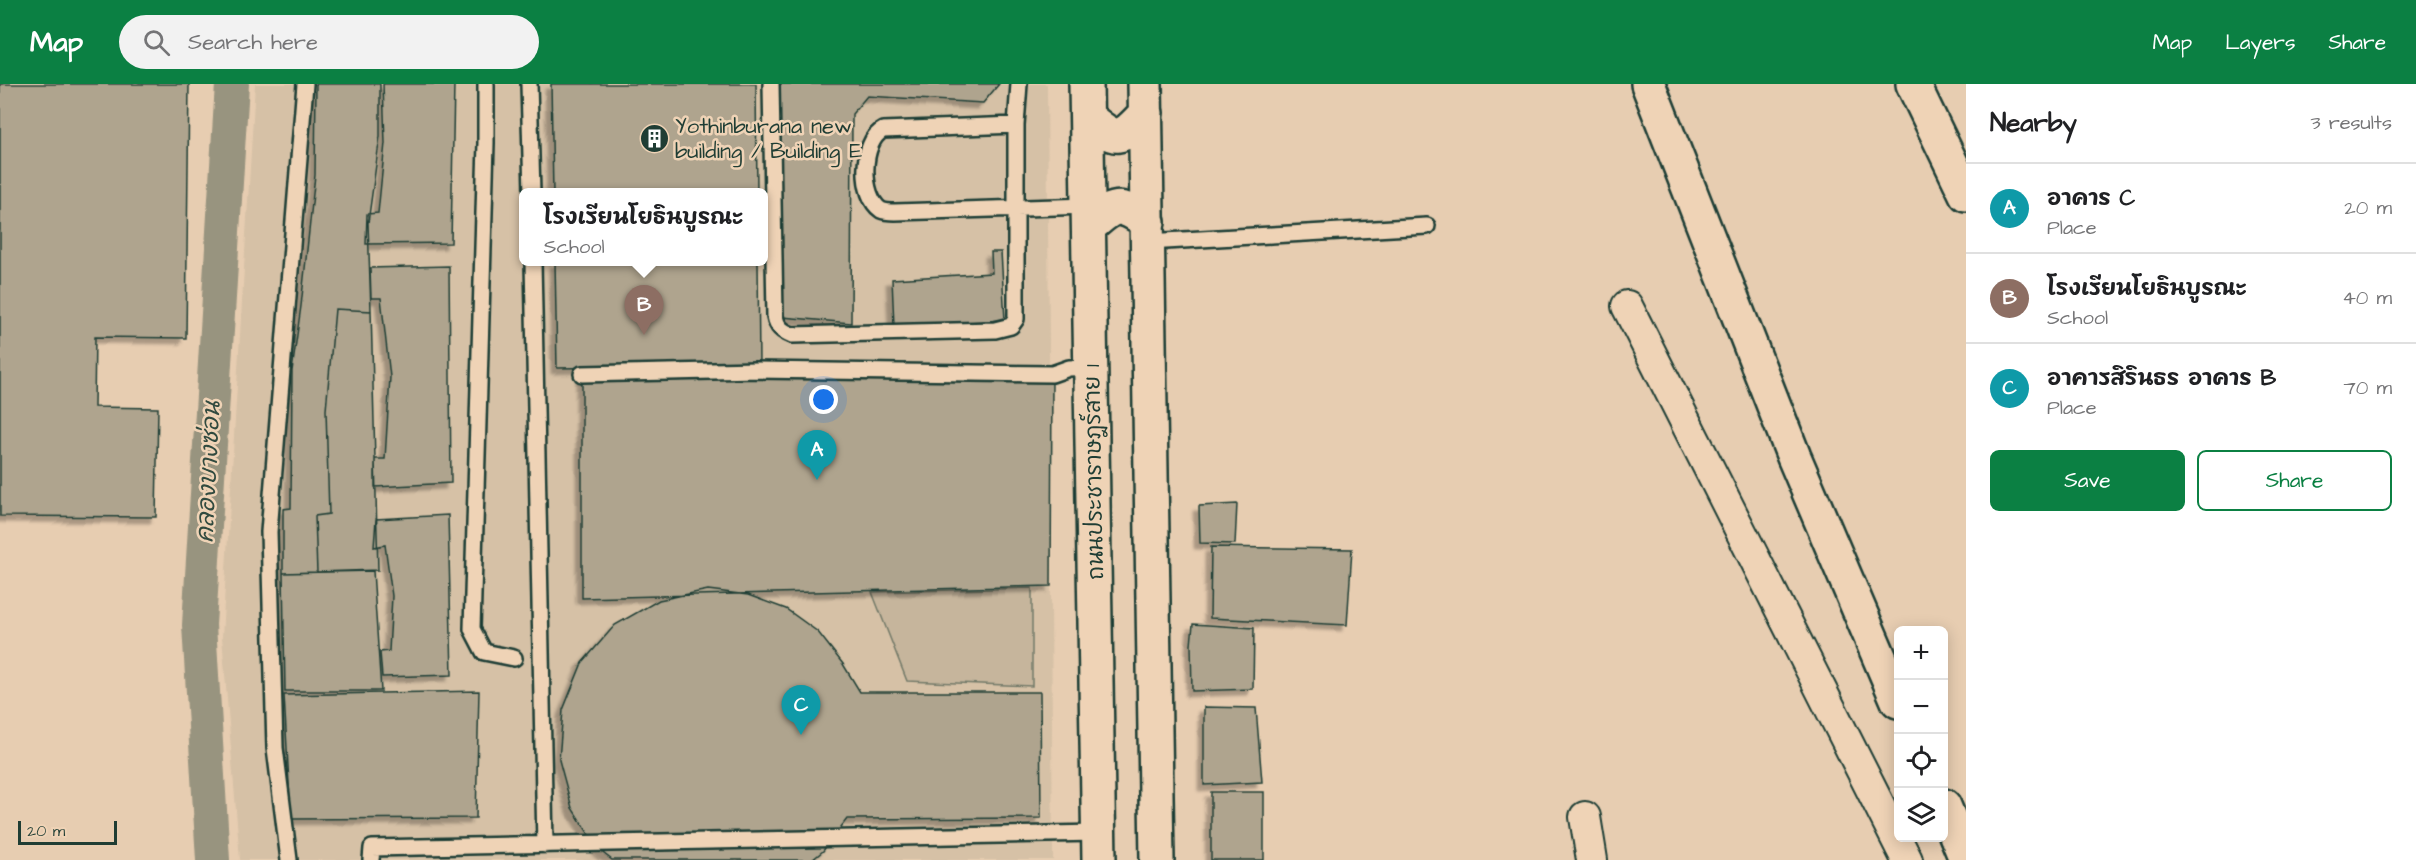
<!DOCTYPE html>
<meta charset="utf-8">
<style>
body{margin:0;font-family:"Architects Daughter","Playpen Sans Thai",sans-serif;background:#f2f2f2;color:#202124}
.controls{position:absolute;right:18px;bottom:18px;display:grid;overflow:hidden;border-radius:9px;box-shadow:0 3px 15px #0003}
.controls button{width:54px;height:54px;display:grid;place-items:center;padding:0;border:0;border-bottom:2px solid #e0e0e0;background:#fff;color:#202124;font:30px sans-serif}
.scale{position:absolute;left:18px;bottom:15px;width:99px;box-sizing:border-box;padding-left:6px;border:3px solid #1f3d34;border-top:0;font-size:16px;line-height:21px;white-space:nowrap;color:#1f3d34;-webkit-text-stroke:4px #efd3b6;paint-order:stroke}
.you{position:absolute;left:824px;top:316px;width:21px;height:21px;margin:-15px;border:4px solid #fff;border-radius:50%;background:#1a73e8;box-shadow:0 0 0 9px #1a73e833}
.badge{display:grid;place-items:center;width:39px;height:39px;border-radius:50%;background:#0b8043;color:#fff;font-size:20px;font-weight:700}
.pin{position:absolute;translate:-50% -50px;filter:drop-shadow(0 2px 3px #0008)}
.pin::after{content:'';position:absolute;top:32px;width:21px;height:18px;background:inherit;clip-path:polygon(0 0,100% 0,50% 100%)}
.popup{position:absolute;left:519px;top:104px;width:249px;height:78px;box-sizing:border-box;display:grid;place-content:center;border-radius:9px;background:#fff;filter:drop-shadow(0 2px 4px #0005);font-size:20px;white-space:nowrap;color:#757577}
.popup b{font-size:22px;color:#202124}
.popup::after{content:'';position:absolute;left:50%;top:100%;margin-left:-12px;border:12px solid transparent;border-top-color:#fff}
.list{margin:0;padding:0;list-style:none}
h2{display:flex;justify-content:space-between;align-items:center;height:78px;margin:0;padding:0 24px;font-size:26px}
h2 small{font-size:20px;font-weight:400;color:#757577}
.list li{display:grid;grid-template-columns:39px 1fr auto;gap:18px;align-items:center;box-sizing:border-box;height:90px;padding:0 24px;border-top:2px solid #e0e0e0}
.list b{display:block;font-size:22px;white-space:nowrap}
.list p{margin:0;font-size:20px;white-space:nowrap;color:#757577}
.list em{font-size:20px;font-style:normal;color:#757577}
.actions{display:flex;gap:12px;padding:18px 24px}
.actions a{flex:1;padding:14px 0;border:2px solid #0b8043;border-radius:9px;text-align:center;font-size:21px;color:#0b8043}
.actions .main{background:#0b8043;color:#fff}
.icon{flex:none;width:33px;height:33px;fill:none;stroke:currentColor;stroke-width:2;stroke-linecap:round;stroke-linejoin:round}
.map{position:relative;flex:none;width:1966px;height:776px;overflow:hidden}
header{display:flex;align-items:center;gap:36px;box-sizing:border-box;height:84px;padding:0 30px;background:#0b8043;color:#fff}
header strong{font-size:28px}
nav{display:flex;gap:33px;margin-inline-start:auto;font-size:21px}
.search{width:420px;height:54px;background:#f2f2f2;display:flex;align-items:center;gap:15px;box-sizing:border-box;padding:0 21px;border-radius:33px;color:#757577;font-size:22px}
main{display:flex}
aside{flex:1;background:#fff}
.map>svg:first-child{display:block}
</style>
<header>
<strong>Map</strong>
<div class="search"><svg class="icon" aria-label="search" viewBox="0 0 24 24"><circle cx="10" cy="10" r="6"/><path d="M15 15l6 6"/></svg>Search here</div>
<nav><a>Map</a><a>Layers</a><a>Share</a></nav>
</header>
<main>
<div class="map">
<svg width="1966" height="776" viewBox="0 0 1966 776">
<defs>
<filter id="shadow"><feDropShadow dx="-5.5" dy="5.5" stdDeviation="1.5" flood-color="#0004"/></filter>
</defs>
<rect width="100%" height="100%" fill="#e7cdb1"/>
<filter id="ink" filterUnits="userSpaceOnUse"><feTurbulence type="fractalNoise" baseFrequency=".0167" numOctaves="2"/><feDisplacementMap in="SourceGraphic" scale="12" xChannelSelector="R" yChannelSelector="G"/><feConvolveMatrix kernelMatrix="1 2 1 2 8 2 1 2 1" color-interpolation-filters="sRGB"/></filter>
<g filter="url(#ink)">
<path fill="#d6c1a6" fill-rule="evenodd" d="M255,0H1047L1053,776H240L222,553ZM524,109H764V178H524Z"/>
<path fill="#c6b59c" stroke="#727968" stroke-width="1.5" d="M1032,504V602L907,597L872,508Z"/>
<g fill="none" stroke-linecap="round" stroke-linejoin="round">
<path stroke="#98947f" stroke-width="34" d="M213,776L199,541L232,0"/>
</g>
<path fill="#afa48e" stroke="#1f3d34" stroke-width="1.5" filter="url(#shadow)" d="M0,0H189L186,254L95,253L94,323L158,324L156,433L0,432Z
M316,0H380V52L368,139L371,227L335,225L326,326L329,430L315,432L317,488L283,489V425L291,424L292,287L301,222L315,91Z
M383,0H454L451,159L366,160L367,130L378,129L385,59Z
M551,0H756L757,109H553Z
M779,0H999L983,19L867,12L852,30L851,239L782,233Z
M991,168H1001L1005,236L894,242L892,195L992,189Z
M555,178H758L759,281L557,284Z
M449,182L451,399L375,403V375H385L390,293L381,214H371L370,184Z
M335,225L371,227L378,486L317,488L315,432L329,430L326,326Z
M582,290H1052L1051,502L582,514Z
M1237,420L1235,460L1200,459L1199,422Z
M448,431L452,591L382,593L380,568L389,567L392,512L385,461L374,463L376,435Z
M1211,463L1352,465L1347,541L1210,534Z
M373,487L381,607H285L283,489Z
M708,506L748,511L786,525L818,548L843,580L860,608H1040L1041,734L847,735L823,767L812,776H612L599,766L572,724L559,676L563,626L582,579L615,541L659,516Z
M1193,540L1254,544L1253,605L1192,607L1191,561Z
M479,607L476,734L291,735L284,611Z
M1204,623L1256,624L1262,698L1204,701Z
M1211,708H1264V776H1211Z"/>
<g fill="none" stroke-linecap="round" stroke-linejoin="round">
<defs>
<path id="lane" d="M486,0V59L472,545L484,568L514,574
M529,0L532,109
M771,0L775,232C777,243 782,247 792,251L995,246L1011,242L1016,235V41L883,46C861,57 860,112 881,126C885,128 890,128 895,128L1089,122
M1016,41L1019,0
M1148,158L1427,142
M533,178L545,761
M582,290L756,286L1052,290L1069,284L1092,283
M289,776L275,664L269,448L305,0
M371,776L372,764L1098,749"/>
<path id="street" d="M1627,222L1907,776
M1585,733L1592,776"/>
<path id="secondary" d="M1086,0L1099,776
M1145,0L1157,776
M1087,33C1117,58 1119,58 1146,29
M1089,143C1115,120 1118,118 1148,138"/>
<path id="highway" d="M1648,0L1794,373L1898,617
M1913,0L1966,110
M1944,722L1966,775"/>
</defs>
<use href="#lane" stroke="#1f3d34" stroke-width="20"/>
<use href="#street" stroke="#1f3d34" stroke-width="34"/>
<use href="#secondary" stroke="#1f3d34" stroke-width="38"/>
<use href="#highway" stroke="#1f3d34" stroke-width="38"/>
<use href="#lane" stroke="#efd3b6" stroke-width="15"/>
<use href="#street" stroke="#efd3b6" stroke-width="30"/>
<use href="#secondary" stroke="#efd3b6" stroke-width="33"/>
<use href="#highway" stroke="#efd3b6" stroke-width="33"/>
</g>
</g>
<defs>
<symbol id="building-disc" viewBox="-11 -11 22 22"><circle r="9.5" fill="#1f3d34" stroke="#efd3b6"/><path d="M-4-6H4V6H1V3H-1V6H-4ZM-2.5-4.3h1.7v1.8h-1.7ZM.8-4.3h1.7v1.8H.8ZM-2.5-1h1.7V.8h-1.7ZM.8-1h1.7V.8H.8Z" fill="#fff"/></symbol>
</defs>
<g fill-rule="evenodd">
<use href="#building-disc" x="638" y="38" width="33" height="33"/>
</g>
<g text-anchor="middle" stroke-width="5" stroke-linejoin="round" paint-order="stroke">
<g font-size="22" fill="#1f3d34" stroke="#efd3b6" text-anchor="start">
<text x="675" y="49">Yothinburana new<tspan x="675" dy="25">building / Building E</tspan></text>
</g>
<g font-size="22" fill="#1f3d34" stroke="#efd3b6">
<text transform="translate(1093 388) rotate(-91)" y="8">ถนนประชาราษฎร์สาย 1</text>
</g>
<g font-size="24" font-style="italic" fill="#314a3f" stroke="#efd3b6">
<text transform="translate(208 388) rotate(-87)" y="8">คลองบางซ่อน</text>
</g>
</g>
</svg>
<div class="controls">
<button>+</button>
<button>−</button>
<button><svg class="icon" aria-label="locate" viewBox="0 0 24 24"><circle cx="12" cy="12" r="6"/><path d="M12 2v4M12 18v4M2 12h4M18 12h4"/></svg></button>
<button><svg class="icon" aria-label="layers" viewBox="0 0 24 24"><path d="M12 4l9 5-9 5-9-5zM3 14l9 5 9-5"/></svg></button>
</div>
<div class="scale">20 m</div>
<div class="you"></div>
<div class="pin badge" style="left:817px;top:396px;background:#0f9aa8">A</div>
<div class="pin badge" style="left:644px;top:251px;background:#8d6e63">B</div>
<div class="popup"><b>โรงเรียนโยธินบูรณะ</b>School</div>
<div class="pin badge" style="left:801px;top:651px;background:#0f9aa8">C</div>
</div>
<aside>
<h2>Nearby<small>3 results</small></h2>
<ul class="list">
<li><span class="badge" style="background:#0f9aa8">A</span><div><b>อาคาร C</b><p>Place</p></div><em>20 m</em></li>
<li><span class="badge" style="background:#8d6e63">B</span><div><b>โรงเรียนโยธินบูรณะ</b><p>School</p></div><em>40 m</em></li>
<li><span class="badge" style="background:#0f9aa8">C</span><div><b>อาคารสิรินธร อาคาร B</b><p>Place</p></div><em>70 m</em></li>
</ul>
<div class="actions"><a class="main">Save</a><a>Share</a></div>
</aside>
</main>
